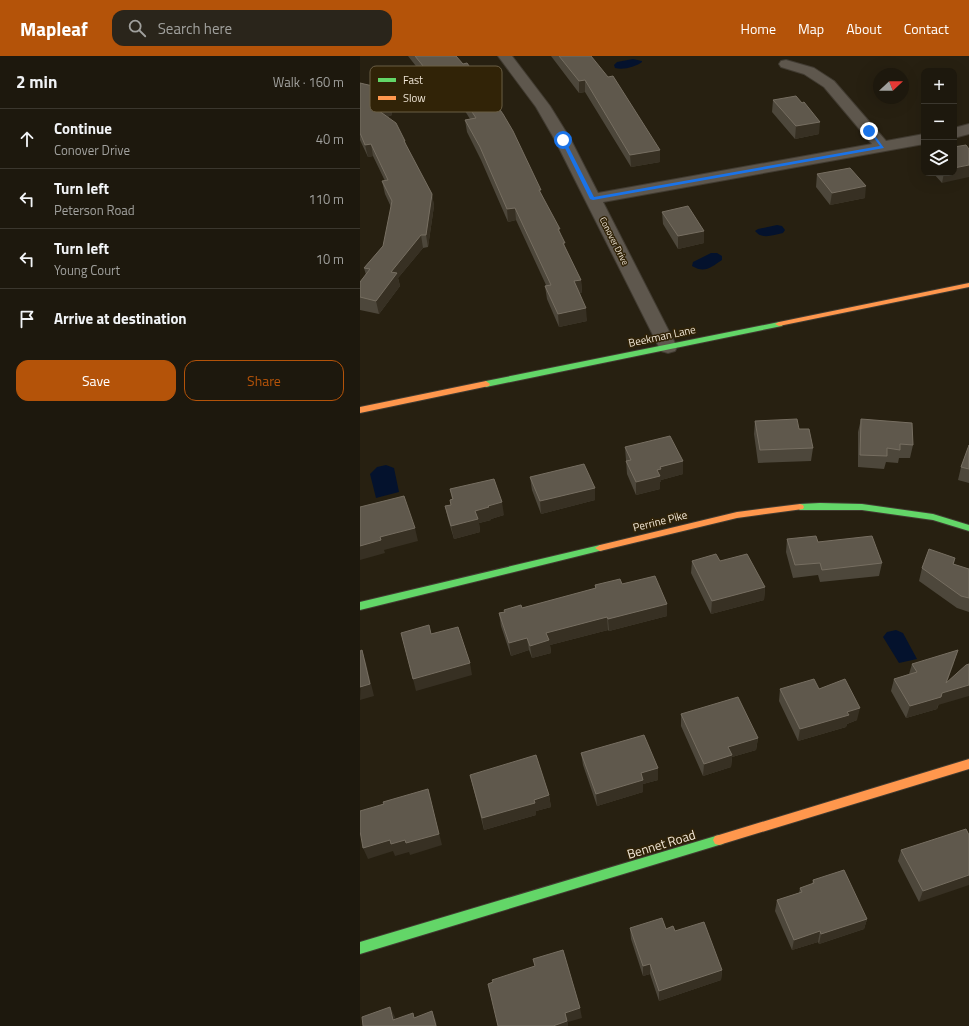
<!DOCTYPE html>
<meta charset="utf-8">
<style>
body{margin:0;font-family:"Titillium Web",sans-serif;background:#2a251b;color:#f1f3f6}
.controls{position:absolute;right:12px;top:12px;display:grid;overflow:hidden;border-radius:8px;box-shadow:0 4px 16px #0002}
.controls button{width:36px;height:36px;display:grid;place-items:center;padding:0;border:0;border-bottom:1px solid #3b372e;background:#1d180d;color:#f1f3f6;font:20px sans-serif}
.compass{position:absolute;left:513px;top:12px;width:36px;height:36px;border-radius:50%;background:#1d180d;box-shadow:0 4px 16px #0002;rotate:68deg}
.stop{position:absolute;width:12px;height:12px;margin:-9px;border:3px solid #1a73e8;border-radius:50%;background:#fff}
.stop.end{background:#1a73e8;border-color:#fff;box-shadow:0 1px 4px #0008}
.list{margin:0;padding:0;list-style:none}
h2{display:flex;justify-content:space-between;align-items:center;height:52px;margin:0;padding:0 16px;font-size:17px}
h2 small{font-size:13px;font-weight:400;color:#a0a09d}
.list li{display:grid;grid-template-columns:26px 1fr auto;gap:12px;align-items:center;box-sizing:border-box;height:60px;padding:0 16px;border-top:1px solid #3b372e}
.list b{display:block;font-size:15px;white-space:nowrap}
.list p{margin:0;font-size:13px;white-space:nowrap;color:#a0a09d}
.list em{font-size:13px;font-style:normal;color:#a0a09d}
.actions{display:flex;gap:8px;padding:12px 16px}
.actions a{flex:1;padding:9px 0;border:1px solid #b45309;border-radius:12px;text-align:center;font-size:14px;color:#b45309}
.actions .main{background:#b45309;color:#fff}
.icon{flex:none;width:22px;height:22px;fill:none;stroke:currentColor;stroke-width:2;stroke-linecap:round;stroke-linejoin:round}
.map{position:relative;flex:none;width:609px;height:970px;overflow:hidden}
header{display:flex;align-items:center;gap:24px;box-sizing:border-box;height:56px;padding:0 20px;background:#b45309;color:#fff}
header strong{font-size:19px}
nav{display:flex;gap:22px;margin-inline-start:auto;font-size:14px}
.search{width:280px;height:36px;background:#2a251b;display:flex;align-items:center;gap:10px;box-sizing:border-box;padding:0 14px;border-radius:12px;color:#a0a09d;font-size:15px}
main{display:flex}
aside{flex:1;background:#1d180d}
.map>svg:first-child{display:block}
</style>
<header>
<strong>Mapleaf</strong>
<div class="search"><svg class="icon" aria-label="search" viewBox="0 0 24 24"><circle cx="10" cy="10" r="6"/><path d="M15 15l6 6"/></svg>Search here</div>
<nav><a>Home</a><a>Map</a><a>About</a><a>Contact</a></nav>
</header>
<main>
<aside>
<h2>2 min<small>Walk · 160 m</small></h2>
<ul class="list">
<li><svg class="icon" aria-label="ahead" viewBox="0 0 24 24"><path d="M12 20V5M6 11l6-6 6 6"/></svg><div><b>Continue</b><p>Conover Drive</p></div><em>40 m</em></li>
<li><svg class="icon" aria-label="left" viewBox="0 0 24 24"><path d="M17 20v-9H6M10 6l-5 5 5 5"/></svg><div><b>Turn left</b><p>Peterson Road</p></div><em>110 m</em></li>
<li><svg class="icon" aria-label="left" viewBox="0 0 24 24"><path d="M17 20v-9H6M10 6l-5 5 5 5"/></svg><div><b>Turn left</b><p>Young Court</p></div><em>10 m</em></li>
<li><svg class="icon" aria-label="arrive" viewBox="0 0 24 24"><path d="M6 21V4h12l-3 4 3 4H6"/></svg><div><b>Arrive at destination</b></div></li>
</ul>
<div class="actions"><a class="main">Save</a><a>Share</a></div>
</aside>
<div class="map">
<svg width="609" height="970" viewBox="0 0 609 970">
<rect width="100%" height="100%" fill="#272011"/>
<path fill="#04122d" d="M273,3L282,5V6C275,11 264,14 255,12L254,9L257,6Z
M417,169L422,170L425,174L423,177C413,179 402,184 395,175L398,173Z
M351,197H357L362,200V204C351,211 345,218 332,210L333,206Z
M26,409L34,412L39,436L16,442L10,418L17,411Z
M536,574L543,577L557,603L539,607L523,581L527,576Z"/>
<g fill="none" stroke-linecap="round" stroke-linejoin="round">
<defs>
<path id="street" d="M138,0H152L190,50L211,84L238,137L512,88L464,31L444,18L421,11L419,8L421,5L426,4L454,12L474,25L526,85L564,78V88L243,146L317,291L315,295L308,297L301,295L299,291L195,84L176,51Z
M609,68V78L594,82V72Z"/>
<path id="fast" d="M419,266L423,268L422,270L126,331L122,328L126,325Z
M460,447L502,448L573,458L609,469V475L573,464L502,454H440L436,451L440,448Z
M240,489L245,492L243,494L0,554V546Z
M359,779L363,780L365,784L363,788L359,789L0,898V886Z"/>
<path id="slow" d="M609,227V231L419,270L415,268L419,266Z
M126,325L130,328L129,330L0,357V351Z
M440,448L443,449L444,451L443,453L377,462L240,495L235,492L240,489L377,456Z
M609,703V713L359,789L355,788L353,784L355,780L359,779Z"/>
</defs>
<use href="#street" stroke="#413b31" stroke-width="2"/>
<use href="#fast" stroke="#413b31" stroke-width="2"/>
<use href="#slow" stroke="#413b31" stroke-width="2"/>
<use href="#street" fill="#5e574d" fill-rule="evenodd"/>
<use href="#fast" fill="#63d668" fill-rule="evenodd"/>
<use href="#slow" fill="#ff974d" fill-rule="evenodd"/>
</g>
<path fill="#4d473b" d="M48,0H96L181,137L200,176L205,191L221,224L222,237H220L227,265L199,271L187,243L185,230L186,229L156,164L148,166L121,104L107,76L105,64L110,63L90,31L84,32L82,30L74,33Z
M191,0H231L300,106L271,111L225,36L219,37Z
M0,27L34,35L36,47L30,49L32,59L27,61L45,85L46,89L72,138L74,150L68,191L63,192L38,222L40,230L19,258L0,254V226L6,219L4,212L23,190L31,151L25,138L22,125H25L13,100L8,101L0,84Z
M413,44L459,78L435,83L412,56Z
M573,117H594L582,127Z
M457,118L505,142L470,149L456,131Z
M302,156L344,187L318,193L303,168Z
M501,363L553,389L550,402H539L538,407L526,406L524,413L498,411V376Z
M395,365L439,373L453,392L451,405L398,407L394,378Z
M609,389V427L598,424L601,411Z
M265,391L323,405V418L301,424V426H300V433L276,439L267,418Z
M170,421L235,432V444L181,458L172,434Z
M90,433L144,459L131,463V464L119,467L120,476L94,483L88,463L85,450L91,449L90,444L92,443Z
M427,483L522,507L519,520L460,526L458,519L433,522L426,496Z
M595,502L594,508L609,513V556L597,552L559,525L562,512Z
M332,505H360L405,531L404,544L351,558L331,517Z
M262,528L307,560L249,575L248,574L190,589L191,597L172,602L169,594L151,600L141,570L139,557L162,552L235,533V529Z
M594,607L577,653L546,662L531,635L534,623L549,618L552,608Z
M420,633H459L497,664L487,668L486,671L438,685L419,645Z
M321,658L398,682L396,694L372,701L371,711L343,720L321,670Z
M221,697L298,712V724L283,728V736L237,750L223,709Z
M110,719L189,739L191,751L176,755V759L124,774Z
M609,779L559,846L538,805L541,794Z
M453,824L507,863L504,873L459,888L458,886L432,894L415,855L417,844L439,837L440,832L452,828Z
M270,872L315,875L362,914L361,924L299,945L290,918L283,920L271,883Z"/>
<path fill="#373023" d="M80,18L82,30L74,33L72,21Z
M88,19L90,31L84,32L82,20Z
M225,24V36L219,37V25Z
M34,35L36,47L30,49L32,59L17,65L15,52L19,40Z
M460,66L459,78L435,83L436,70Z
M11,88L13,100L8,101L5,89Z
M300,94V106L271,111L270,99Z
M609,109V121L582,127L584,117H594V112Z
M506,130L505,142L470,149L472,137Z
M72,138L74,150L68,191L66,179Z
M155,152L156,164L148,166L147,153Z
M344,175V187L318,193V180Z
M61,179L63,192L38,222L40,230L19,258L16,245L31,216Z
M221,224L222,237L215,238L214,225Z
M226,252L227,265L199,271L198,258Z
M323,405V418L301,424V426H300V433L276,439V426L297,414L300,411Z
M235,432V444L181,458L180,445Z
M142,446L144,459L131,463V464L119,467L120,476L94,483L91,470L115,455L128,450Z
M55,472L58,485L24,494L25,497L0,504V490L20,481Z
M405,531L404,544L351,558L352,545Z
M307,548V560L249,575L248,563Z
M247,561L248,574L190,589L191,597L172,602L170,590L186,577Z
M167,582L169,594L151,600L149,587Z
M2,594L6,607L14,640L0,644Z
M598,594L594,607L583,637L609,629V640L578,649L577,653L546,662L550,650L586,627Z
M110,607L112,619L56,635L53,623Z
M500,652L497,664L487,668L486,671L438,685L440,673L487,656Z
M398,682L396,694L372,701L371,711L343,720L344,708L368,691Z
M298,712V724L283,728V736L237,750L236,738L281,717Z
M68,733L82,789L50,799L49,796L35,800L33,795L8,803L3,792Z
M189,739L191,751L176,755V759L124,774L122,762L174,744Z
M609,819V829L559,846L563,835Z
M507,863L504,873L459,888L461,878Z
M460,875L458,886L432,894L434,884Z
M290,908V918L283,920V910Z
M362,914L361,924L299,945V935Z
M30,951L35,961L36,970L33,964Z
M220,952L222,962L208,966V970H193L205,957Z
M72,955L76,965L77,970H76Z"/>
<path fill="#5f584c" stroke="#766e61" d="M55,0H96L103,8L107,7L143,58L153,75L181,134H179L200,173H198L205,187H203L221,224L214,225L226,252L198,258L185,230L191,229L155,152L147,153L120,91L105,64L116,62L88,19L82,20L80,18L72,21Z
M199,0H231L248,21L253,20L300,94L270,99L225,24L219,25Z
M0,27L34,35L19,40L29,47L15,52L36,67L45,85H44L72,138L66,179H61L31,216L37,217L16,245L0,241V226L10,213L4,212L23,190L32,145L22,125L28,124L11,88L5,89L0,77Z
M436,40L442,47L444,46L460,66L436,70L413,44Z
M606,89L609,93V109L594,112V91Z
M490,112L506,130L472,137L457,118Z
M328,150L344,175L318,180L302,156Z
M437,363L439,373H449L453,392L400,394L395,365Z
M501,363L552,367L553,389L540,388V394L527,392V400L500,399Z
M310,380L323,405L300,411L301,413L297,414L300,420L276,426L266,405L271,404L265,391Z
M609,389V413L601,411Z
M224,408L235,432L180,445L170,421Z
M134,423L142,446L128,450L129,451L115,455L118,463L91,470L85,450L91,449L90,444L93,443L90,433Z
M44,440L55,472L20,481L21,484L0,490V451Z
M456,480L458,486L512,480L522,507L462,514L460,507L435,509L427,483Z
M569,493L595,502L593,508L609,513V542L601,540L562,512Z
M356,498L360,505L387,498L405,531L352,545L332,505Z
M295,520L307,548L248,563L247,561L186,577L189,584L170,590L167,582L149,587L139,557L145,556L144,554L161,549L162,552L236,532L235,529L260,523L262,528Z
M69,569L71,578L98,571L110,607L53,623L41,577Z
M2,594L10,628L0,631V595Z
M598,594L586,627L606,609L609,608V629L582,637L581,641L550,650L534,623L557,616L552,608Z
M454,623L459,633L485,623L500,652L487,656L489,659L440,673L420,633Z
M378,641L398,682L368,691L372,699L344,708L321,658Z
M284,679L298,712L281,717L283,724L236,738L221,697Z
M176,699L189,739L174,744L175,747L122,762L110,719Z
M68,733L79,778L46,787L45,784L31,788L30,784L3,792L0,775V755L24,748L23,746Z
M606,773L609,779V819L563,835L541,794Z
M484,814L507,863L461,878L460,875L434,884L417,844L442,836L440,832L454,827L453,824Z
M302,862L306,873L313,870L315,875L344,866L362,914L299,935L290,908L283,910L270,872Z
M203,894L220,952L205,957L207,965L193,970H138L128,928L133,926L132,924L175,910L173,903Z
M30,951L33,964L53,957L54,962L72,955L76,970H3L2,961Z"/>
<path fill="#1a73e8" d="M508,74H511L524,92L233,144L230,143L201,84L203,83L205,84L234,141L520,90Z"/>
<g text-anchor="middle" stroke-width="3" stroke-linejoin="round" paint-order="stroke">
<g font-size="9" fill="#f0e6d7" stroke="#312307">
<text transform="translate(254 185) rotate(63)" y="3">Conover Drive</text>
</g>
<g font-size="11" fill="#f0e6d7" stroke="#312307">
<text transform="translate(302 280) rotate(-12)" y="4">Beekman Lane</text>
<text transform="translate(300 465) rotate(-14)" y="4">Perrine Pike</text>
</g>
<g font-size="13" fill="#f0e6d7" stroke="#312307">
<text transform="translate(301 788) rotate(-17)" y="5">Bennet Road</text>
</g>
</g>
<rect x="10" y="10" width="132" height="46" rx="6" fill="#312307" stroke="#6a5e45" stroke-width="1"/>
<rect x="18" y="22" width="18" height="4" fill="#63d668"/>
<rect x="18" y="40" width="18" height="4" fill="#ff974d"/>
<g font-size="11" fill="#f0e6d7">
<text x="43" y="28">Fast</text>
<text x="43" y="46">Slow</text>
</g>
</svg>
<div class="controls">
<button>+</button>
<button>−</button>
<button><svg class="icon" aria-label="layers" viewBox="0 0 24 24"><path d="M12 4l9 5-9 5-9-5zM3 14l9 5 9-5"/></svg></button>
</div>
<svg class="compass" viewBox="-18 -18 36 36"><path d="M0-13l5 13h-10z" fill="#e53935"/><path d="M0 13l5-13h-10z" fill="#a0a09d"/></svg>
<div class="stop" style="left:203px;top:84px"></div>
<div class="stop end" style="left:509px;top:75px"></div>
</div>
</main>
